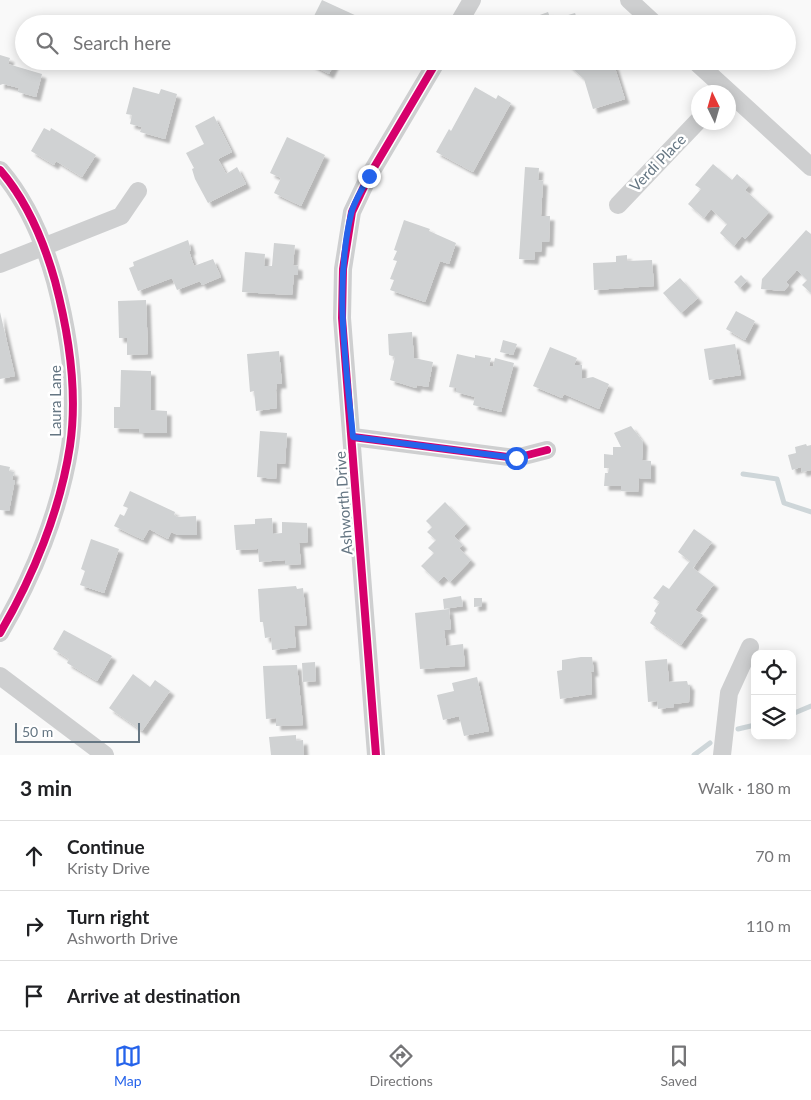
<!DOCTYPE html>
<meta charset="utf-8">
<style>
body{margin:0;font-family:Lato,sans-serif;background:#f2f2f2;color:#202124}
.controls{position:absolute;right:15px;bottom:15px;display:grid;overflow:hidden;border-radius:10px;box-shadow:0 2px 12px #0003}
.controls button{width:45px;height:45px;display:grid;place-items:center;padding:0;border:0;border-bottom:1px solid #e0e0e0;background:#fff;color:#202124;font:25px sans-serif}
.compass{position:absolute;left:691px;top:85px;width:45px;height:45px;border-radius:50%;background:#fff;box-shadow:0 2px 12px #0003;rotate:355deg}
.scale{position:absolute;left:15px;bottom:12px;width:125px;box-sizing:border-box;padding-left:5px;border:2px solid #657683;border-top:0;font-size:14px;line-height:18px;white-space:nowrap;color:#657683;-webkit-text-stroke:4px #fff;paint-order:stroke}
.stop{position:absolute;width:15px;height:15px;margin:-11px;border:4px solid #2563eb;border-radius:50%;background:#fff}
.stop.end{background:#2563eb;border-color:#fff;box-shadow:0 1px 5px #0008}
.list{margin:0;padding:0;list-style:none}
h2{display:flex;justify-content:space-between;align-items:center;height:65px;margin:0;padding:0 20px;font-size:21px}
h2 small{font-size:16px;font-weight:400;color:#757577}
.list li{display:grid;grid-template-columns:32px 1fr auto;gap:15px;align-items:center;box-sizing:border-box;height:70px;padding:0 20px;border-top:1px solid #e0e0e0}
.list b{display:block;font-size:19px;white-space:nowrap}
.list p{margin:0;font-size:16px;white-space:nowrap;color:#757577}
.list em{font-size:16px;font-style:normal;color:#757577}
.icon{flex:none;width:28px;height:28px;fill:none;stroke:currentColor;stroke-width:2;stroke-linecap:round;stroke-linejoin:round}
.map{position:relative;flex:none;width:811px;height:755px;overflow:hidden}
.search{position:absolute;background:#fff;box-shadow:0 2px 12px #0003;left:15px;right:15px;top:15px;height:55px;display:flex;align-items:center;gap:12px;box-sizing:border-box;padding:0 18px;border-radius:28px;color:#757577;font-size:19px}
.sheet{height:275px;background:#fff}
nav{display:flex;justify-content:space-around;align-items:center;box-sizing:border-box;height:70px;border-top:1px solid #e0e0e0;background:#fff;font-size:14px;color:#757577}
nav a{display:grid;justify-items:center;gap:2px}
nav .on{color:#2563eb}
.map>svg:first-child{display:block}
</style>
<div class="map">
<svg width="811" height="755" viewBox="0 0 811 755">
<defs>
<filter id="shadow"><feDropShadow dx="4.5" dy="4.5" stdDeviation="1" flood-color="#0004"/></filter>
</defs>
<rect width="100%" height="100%" fill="#f9f9f9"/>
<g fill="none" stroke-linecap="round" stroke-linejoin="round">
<path stroke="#ced6d9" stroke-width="5" d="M743,474L777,479L784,503L811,512
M792,714L811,706
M738,729L755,725
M694,755L710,743"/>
</g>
<path fill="#d0d2d3" filter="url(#shadow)" d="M322,0L359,17L355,24H310Z
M548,12L551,20L575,13L579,24H515Z
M0,55L10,58L8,64L42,74L36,97L18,92L19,88L3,84L0,85Z
M305,61H336L329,74Z
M564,61H610L614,65L625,99L593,109L584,79Z
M133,87L159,94L161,89L177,94L165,139L140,132L142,127L130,124L132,115L126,114Z
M475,87L496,99L498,95L511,103L473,172L436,152L449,129L451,131Z
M214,116L232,152L218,159L226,174L237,167L246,184L208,203L195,179L192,169L194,168L186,153L204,144L195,126Z
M44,128L50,131L51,128L96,155L82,177L56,161L54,165L31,151Z
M287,137L325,155L301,206L274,193L281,178L270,173Z
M713,164L732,180L737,174L749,185L745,190L769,212L745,239L742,236L734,246L720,233L727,224L711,209L704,218L688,204L701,189L695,185Z
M525,167L539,168L538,180L543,181L541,216H550L549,242H542L541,252H535L534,260L519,259Z
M404,220L430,229L429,231L456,243L449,264L440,261L425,302L390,290L394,280L390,279L397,261L393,260L397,251L394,250Z
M806,230L811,234V293L802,285L807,280L797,270L786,282L789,285L784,291L761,289L762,279Z
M188,240L191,250L189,251L194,266L213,259L221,277L202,285L200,281L177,290L172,278L138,291L129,268L134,266L133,262Z
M274,243L295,245L293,265L298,266V275H294L292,295L242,292L245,252L265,254L264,266H272Z
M627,255V261L652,260L654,286L594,290L593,263L616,262V256Z
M741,275L747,281L740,288L734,282Z
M680,278L698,298L681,313L663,293Z
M146,300L148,354L127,355V338H119L118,301Z
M736,311L755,321L745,340L726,329Z
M0,312L15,376L0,379Z
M412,332L414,358L433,362L428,387L417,385L416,388L390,380L395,357L389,355L388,334Z
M503,340L517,344L513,355L500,352Z
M735,344L741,375L709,380L704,349Z
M550,347L577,358L574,365H582V379L593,377L609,384L599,409L564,394L562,398L533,386Z
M279,351L282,384H277L276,390L277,408L256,411L254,391L250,392L247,354Z
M457,354L475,358V355L491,358L489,366L493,367L495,358L514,363L501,412L473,405L475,397L456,392V388L449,387Z
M121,370L151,371V410L167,411V433H139V429L114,428V407H120Z
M631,426L643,442L642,460L651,461V479L639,478L638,492L621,491V486H604L605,473H608L609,468H604V454L613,455V447H621L614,433Z
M260,431L287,433L285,464L277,463L276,479L257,477Z
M806,444L807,446L811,445V470L802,472L801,467L792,470L788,455L796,453L795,447Z
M0,465L10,467L9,471L14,472L12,480H15L9,511L0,510Z
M130,491L175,512L174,515L177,517L196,516L197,535H178L171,532L168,539L149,529L143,540L114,526L120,514L124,516L128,508L123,506Z
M445,502L466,524L454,536L463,545L459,548L471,560L450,582L444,576L438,582L421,566L434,553L428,548L436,540L427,532L432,527L426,521Z
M272,518L273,534L282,533V522L307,523L308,542L299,543L301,564L285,565V560L259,562L258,549L236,550L234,525L255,524V519Z
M694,529L712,542L693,568L714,584L695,610L703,615L681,645L650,623L656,613L654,611L660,602L653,598L663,585L669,589L690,561L678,552Z
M91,539L119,549L104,593L80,585L85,571L81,569Z
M296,586L297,589L303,588L307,625L294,626L296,647L272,650L271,637L265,638L263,622H260L258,589Z
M461,596L463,606L444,609L443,599Z
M474,598H482V606L474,607Z
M449,609L451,629L444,630L446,646L463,644L465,666L420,669L415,613Z
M64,630L112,656L97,681L67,663L69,659L53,649Z
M581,657H592L594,672H591L592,694L560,699L557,671L562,670V660Z
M667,659L669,682L687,681L688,685H690L689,702L674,704V707L658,709L657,701L648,702L645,661Z
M315,662L316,681L303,682L302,663Z
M297,665L303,725L276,726V718L266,719L263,666Z
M133,674L150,687L155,680L170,691L142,731L109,708Z
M477,677L489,731L464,736L459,716L443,720L437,695L454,691L452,683Z
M296,735V741L303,740L304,755H271L269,737Z"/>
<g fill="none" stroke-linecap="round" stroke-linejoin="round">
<path stroke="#cecfd0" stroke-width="18" d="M629,0L655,24
M458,24L472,0
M695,61L811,167
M0,170C27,201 44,242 55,281C69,334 78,391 70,446C60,511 33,577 0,633
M618,205L698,121
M0,264L121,216L138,191
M353,437L516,458L547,450
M0,676L105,755
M376,755L342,318L343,269L352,212L369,176L437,61
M722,755L729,693L750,647"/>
<defs>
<path id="cycleway" d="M0,170C27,201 44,242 55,281C69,334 78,391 70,446C60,511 33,577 0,633
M353,437L516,458L547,450
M376,755L342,318L343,269L352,212L369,176L437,61"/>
</defs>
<use href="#cycleway" stroke="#fff" stroke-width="11"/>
<use href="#cycleway" stroke="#d6006c" stroke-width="8"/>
</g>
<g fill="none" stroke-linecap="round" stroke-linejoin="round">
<path stroke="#2563eb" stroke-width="6" d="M369,176C363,188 354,201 351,214C334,287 346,364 353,437L516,458"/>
</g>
<g text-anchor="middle" stroke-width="5" stroke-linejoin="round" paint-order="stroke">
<g font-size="15" fill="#657683" stroke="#fff">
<text transform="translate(658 163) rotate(-46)" y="5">Verdi Place</text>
<text transform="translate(56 401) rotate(-90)" y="5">Laura Lane</text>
<text transform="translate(344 503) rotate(-94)" y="5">Ashworth Drive</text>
</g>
</g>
</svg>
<div class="controls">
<button><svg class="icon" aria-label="locate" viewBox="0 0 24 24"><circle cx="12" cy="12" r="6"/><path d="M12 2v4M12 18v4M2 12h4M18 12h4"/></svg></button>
<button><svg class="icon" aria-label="layers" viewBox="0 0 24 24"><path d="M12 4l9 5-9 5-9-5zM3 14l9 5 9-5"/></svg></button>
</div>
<svg class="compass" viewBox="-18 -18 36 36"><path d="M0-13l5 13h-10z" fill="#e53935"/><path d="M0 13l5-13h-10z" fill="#757577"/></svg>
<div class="scale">50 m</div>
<div class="stop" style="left:516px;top:458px"></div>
<div class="stop end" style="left:369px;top:176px"></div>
<div class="search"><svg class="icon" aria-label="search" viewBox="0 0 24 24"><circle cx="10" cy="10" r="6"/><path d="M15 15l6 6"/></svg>Search here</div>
</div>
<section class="sheet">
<h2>3 min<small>Walk · 180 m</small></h2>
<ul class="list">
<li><svg class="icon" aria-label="ahead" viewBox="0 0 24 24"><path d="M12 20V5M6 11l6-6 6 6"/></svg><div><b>Continue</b><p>Kristy Drive</p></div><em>70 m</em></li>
<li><svg class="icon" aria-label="right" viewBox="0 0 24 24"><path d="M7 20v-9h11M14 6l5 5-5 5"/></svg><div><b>Turn right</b><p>Ashworth Drive</p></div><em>110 m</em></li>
<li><svg class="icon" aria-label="arrive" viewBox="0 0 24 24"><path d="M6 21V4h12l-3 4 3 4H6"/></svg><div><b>Arrive at destination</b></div></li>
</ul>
</section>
<nav>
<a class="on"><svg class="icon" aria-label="map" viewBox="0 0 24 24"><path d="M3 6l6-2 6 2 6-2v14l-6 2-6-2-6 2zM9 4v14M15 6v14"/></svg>Map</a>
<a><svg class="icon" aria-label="directions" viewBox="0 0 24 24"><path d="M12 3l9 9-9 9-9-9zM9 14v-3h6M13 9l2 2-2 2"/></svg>Directions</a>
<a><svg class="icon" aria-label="saved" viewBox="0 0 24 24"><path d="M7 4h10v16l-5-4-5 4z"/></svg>Saved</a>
</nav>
